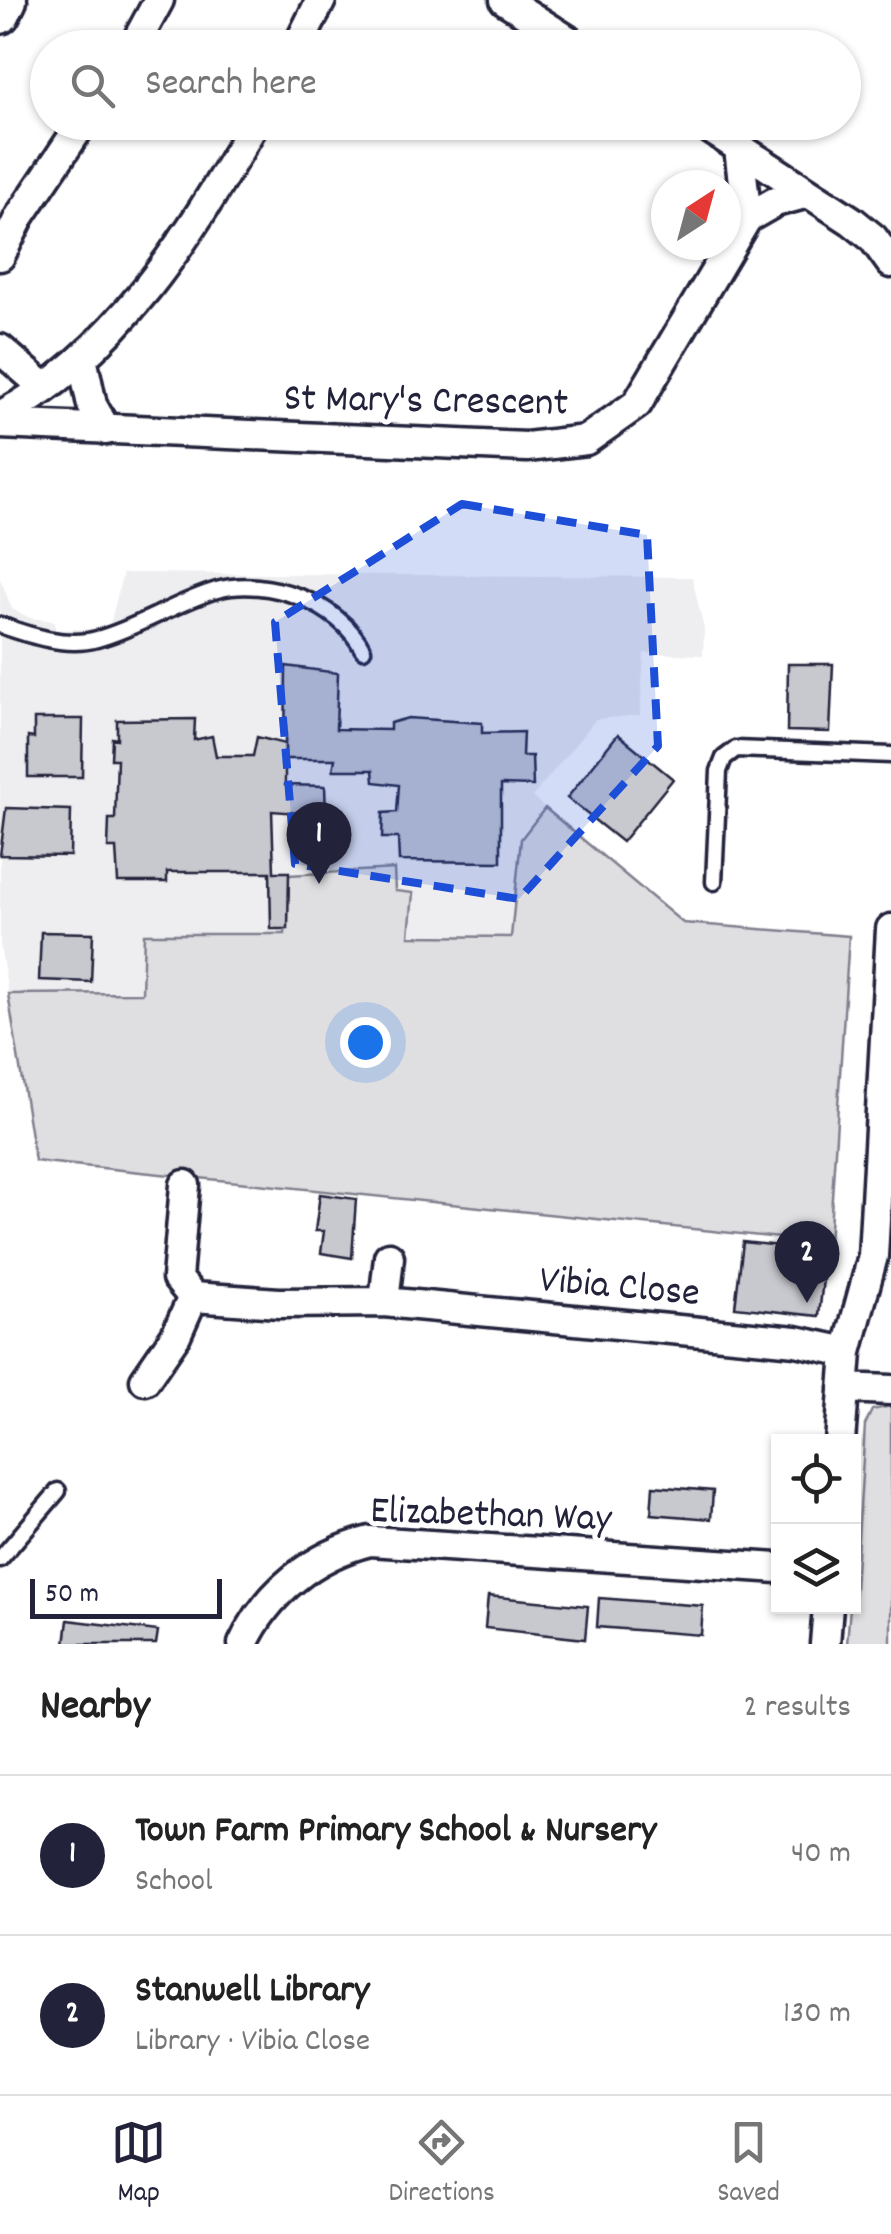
<!DOCTYPE html>
<meta charset="utf-8">
<style>
body{margin:0;font-family:Dekko,sans-serif;background:#f2f2f2;color:#222}
.controls{position:absolute;right:30px;bottom:30px;display:grid;overflow:hidden;border-radius:0px;box-shadow:0 2px 8px #0004}
.controls button{width:90px;height:90px;display:grid;place-items:center;padding:0;border:0;border-bottom:2px solid #e0e0e0;background:#fff;color:#222;font:50px sans-serif}
.compass{position:absolute;left:651px;top:170px;width:90px;height:90px;border-radius:50%;background:#fff;box-shadow:0 2px 8px #0004;rotate:36deg}
.scale{position:absolute;left:30px;bottom:25px;width:192px;box-sizing:border-box;padding-left:10px;border:5px solid #22223b;border-top:0;font-size:28px;line-height:35px;white-space:nowrap;color:#22223b;-webkit-text-stroke:8px #fff;paint-order:stroke}
.you{position:absolute;left:365px;top:1042px;width:35px;height:35px;margin:-25px;border:8px solid #fff;border-radius:50%;background:#1a73e8;box-shadow:0 0 0 15px #1a73e833}
.badge{display:grid;place-items:center;width:65px;height:65px;border-radius:50%;background:#22223b;color:#fff;font-size:32px;font-weight:700}
.pin{position:absolute;translate:-50% -82px;filter:drop-shadow(0 2px 5px #0008)}
.pin::after{content:'';position:absolute;top:52px;width:35px;height:30px;background:inherit;clip-path:polygon(0 0,100% 0,50% 100%)}
.list{margin:0;padding:0;list-style:none}
h2{display:flex;justify-content:space-between;align-items:center;height:130px;margin:0;padding:0 40px;font-size:42px}
h2 small{font-size:32px;font-weight:400;color:#767676}
.list li{display:grid;grid-template-columns:65px 1fr auto;gap:30px;align-items:center;box-sizing:border-box;height:160px;padding:0 40px;border-top:2px solid #e0e0e0}
.list b{display:block;font-size:38px;white-space:nowrap}
.list p{margin:0;font-size:32px;white-space:nowrap;color:#767676}
.list em{font-size:32px;font-style:normal;color:#767676}
.icon{flex:none;width:55px;height:55px;fill:none;stroke:currentColor;stroke-width:2;stroke-linecap:round;stroke-linejoin:round}
.map{position:relative;flex:none;width:891px;height:1644px;overflow:hidden}
.search{position:absolute;background:#fff;box-shadow:0 2px 8px #0004;left:30px;right:30px;top:30px;height:110px;display:flex;align-items:center;gap:25px;box-sizing:border-box;padding:0 35px;border-radius:55px;color:#767676;font-size:38px}
.sheet{height:450px;background:#fff}
nav{display:flex;justify-content:space-around;align-items:center;box-sizing:border-box;height:140px;border-top:2px solid #e0e0e0;background:#fff;font-size:28px;color:#767676}
nav a{display:grid;justify-items:center;gap:5px}
nav .on{color:#22223b}
.map>svg:first-child{display:block}
</style>
<div class="map">
<svg width="891" height="1644" viewBox="0 0 891 1644">
<rect width="100%" height="100%" fill="#fff"/>
<filter id="ink" filterUnits="userSpaceOnUse"><feTurbulence type="fractalNoise" baseFrequency=".01" numOctaves="2"/><feDisplacementMap in="SourceGraphic" scale="20" xChannelSelector="R" yChannelSelector="G"/><feConvolveMatrix kernelMatrix="1 2 1 2 8 2 1 2 1" color-interpolation-filters="sRGB"/></filter>
<g filter="url(#ink)">
<path fill="#eeeef1" d="M123,573L692,577L704,629L703,655L644,653L640,715L596,719L532,797L683,923L849,936L829,1243L35,1161L0,944V578L12,609L30,618L55,621V630L109,628Z"/>
<path fill="#dfdfe2" stroke="#80808e" stroke-width="2.5" d="M545,808L683,923L849,936L829,1243L35,1161L8,994L142,993L144,934H285L289,875L394,869L395,891L413,893L409,936L511,937L521,839Z
M891,1406V1644H847L850,1607L854,1606L865,1425L872,1410Z"/>
<path fill="#c8c8cf" stroke="#22223b" stroke-width="2.5" d="M788,664H833L830,732L787,731Z
M286,666L338,673L336,729L390,730V723L408,718L482,723V733L523,732L522,756H532L533,786L501,785V862L399,861L398,838H382L383,813L397,812L399,785L374,782L373,770H333L335,759H285Z
M34,719H83L82,777H28V737L34,738Z
M195,719L194,740L212,736L216,756H253L257,737L285,744V785L325,786L326,815L272,811L274,872H289L288,929H271L270,872H167V882H118L116,848H108L109,819H115L117,759H111L112,738L117,739V720Z
M618,734L673,779L622,842L567,798Z
M6,808L71,810L70,856L0,855Z
M41,932L93,933L91,982L39,980Z
M320,1194L356,1199L352,1258L321,1253L324,1231H315Z
M743,1242L826,1251L819,1316L735,1307Z
M653,1486L713,1491L711,1519L651,1514Z
M488,1596L588,1606L585,1639L485,1628Z
M599,1598L703,1606L701,1635L597,1627Z
M68,1620L158,1631L156,1644H65Z"/>
<g fill="none" stroke-linecap="round" stroke-linejoin="round">
<defs>
<path id="service" d="M0,625C29,635 66,648 97,639C138,628 176,602 217,590C267,576 340,603 363,650
M714,882L719,771L724,758L736,749L891,755
M0,1559L58,1491"/>
<path id="minor" d="M505,0L580,48
M133,48L159,0
M297,48L321,0
M700,122L852,221L873,238L891,263
M739,148L747,218
M0,256L20,216L83,122
M0,349L45,388
M82,358L92,405L106,430
M0,416C114,357 194,231 255,122
M0,424L527,447L586,440L637,404L747,218L775,202L808,193
M185,1185L177,1278L193,1297L279,1303L384,1302L796,1341L847,1352
M384,1302L389,1257
M145,1380L176,1335L193,1297
M844,1388L891,1390
M840,1442L847,1352L873,1256L891,929
M243,1644C267,1592 314,1555 370,1541L778,1568
M825,1644L828,1606"/>
<path id="secondary" d="M0,14L7,0"/>
</defs>
<use href="#service" stroke="#22223b" stroke-width="21"/>
<use href="#minor" stroke="#22223b" stroke-width="35"/>
<use href="#secondary" stroke="#22223b" stroke-width="45"/>
<use href="#service" stroke="#fff" stroke-width="14"/>
<use href="#minor" stroke="#fff" stroke-width="28"/>
<use href="#secondary" stroke="#fff" stroke-width="38"/>
</g>
</g>
<path fill="#1d4ed8" fill-opacity="0.2" stroke="#1d4ed8" stroke-width="8" stroke-dasharray="20 12" stroke-linejoin="round" d="M462,504L647,535L658,746L519,899L295,864L275,622Z"/>
<g text-anchor="middle" stroke-width="10" stroke-linejoin="round" paint-order="stroke">
<g font-size="40" fill="#22223b" stroke="#fff">
<text transform="translate(426 397) rotate(1)" y="14">St Mary's Crescent</text>
<text transform="translate(620 1283) rotate(5)" y="14">Vibia Close</text>
<text transform="translate(491 1511) rotate(2)" y="14">Elizabethan Way</text>
</g>
</g>
</svg>
<div class="controls">
<button><svg class="icon" aria-label="locate" viewBox="0 0 24 24"><circle cx="12" cy="12" r="6"/><path d="M12 2v4M12 18v4M2 12h4M18 12h4"/></svg></button>
<button><svg class="icon" aria-label="layers" viewBox="0 0 24 24"><path d="M12 4l9 5-9 5-9-5zM3 14l9 5 9-5"/></svg></button>
</div>
<svg class="compass" viewBox="-18 -18 36 36"><path d="M0-13l5 13h-10z" fill="#e53935"/><path d="M0 13l5-13h-10z" fill="#767676"/></svg>
<div class="scale">50 m</div>
<div class="you"></div>
<div class="pin badge" style="left:319px;top:884px">1</div>
<div class="pin badge" style="left:807px;top:1303px">2</div>
<div class="search"><svg class="icon" aria-label="search" viewBox="0 0 24 24"><circle cx="10" cy="10" r="6"/><path d="M15 15l6 6"/></svg>Search here</div>
</div>
<section class="sheet">
<h2>Nearby<small>2 results</small></h2>
<ul class="list">
<li><span class="badge">1</span><div><b>Town Farm Primary School &amp; Nursery</b><p>School</p></div><em>40 m</em></li>
<li><span class="badge">2</span><div><b>Stanwell Library</b><p>Library · Vibia Close</p></div><em>130 m</em></li>
</ul>
</section>
<nav>
<a class="on"><svg class="icon" aria-label="map" viewBox="0 0 24 24"><path d="M3 6l6-2 6 2 6-2v14l-6 2-6-2-6 2zM9 4v14M15 6v14"/></svg>Map</a>
<a><svg class="icon" aria-label="directions" viewBox="0 0 24 24"><path d="M12 3l9 9-9 9-9-9zM9 14v-3h6M13 9l2 2-2 2"/></svg>Directions</a>
<a><svg class="icon" aria-label="saved" viewBox="0 0 24 24"><path d="M7 4h10v16l-5-4-5 4z"/></svg>Saved</a>
</nav>
